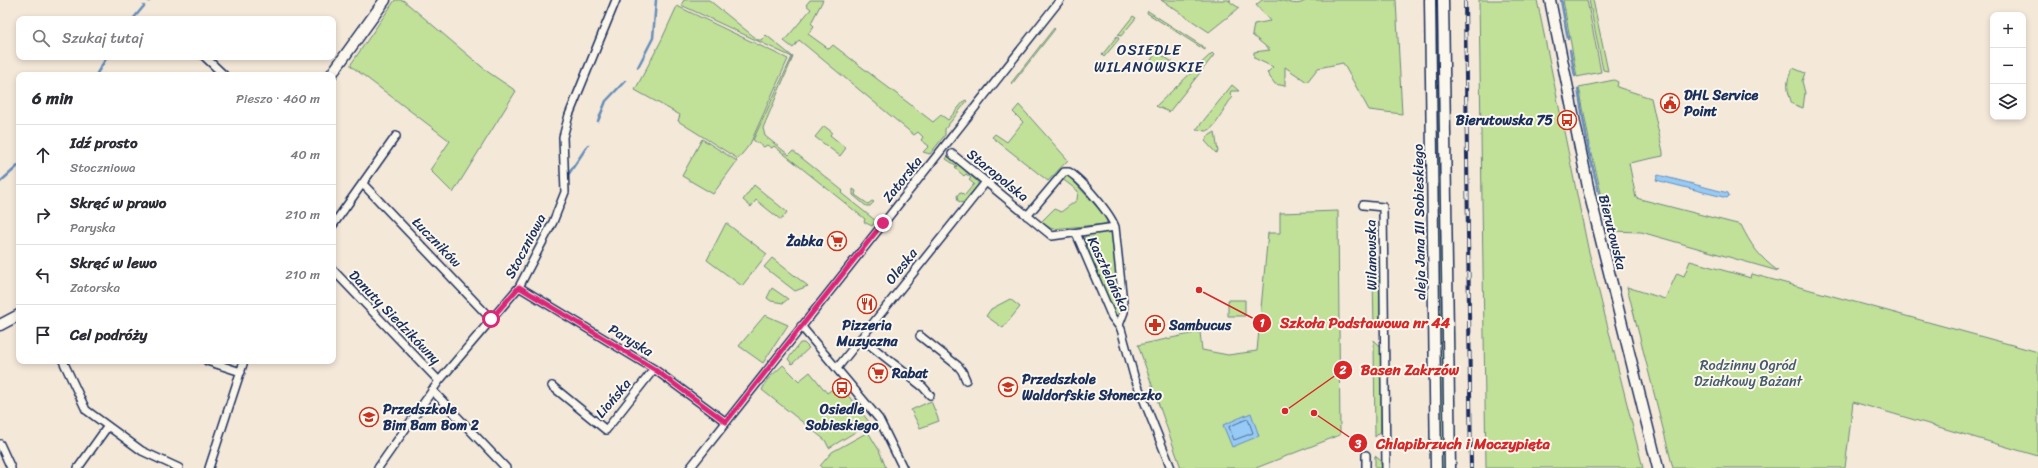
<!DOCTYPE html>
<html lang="pl">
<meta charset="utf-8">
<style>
body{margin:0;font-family:Sriracha,sans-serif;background:#f7f7f7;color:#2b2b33}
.controls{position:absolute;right:12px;top:12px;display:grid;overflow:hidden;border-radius:8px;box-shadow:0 2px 6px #0003}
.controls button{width:36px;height:36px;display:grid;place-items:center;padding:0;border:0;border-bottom:1px solid #e1e1e2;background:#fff;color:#2b2b33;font:20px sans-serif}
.stop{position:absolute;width:12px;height:12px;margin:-9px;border:3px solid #db2777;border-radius:50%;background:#fff}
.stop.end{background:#db2777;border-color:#fff;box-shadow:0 1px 4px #0008}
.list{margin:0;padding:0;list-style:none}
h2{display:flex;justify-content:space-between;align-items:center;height:52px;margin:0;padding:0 16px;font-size:17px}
h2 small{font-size:13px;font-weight:400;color:#7c7c81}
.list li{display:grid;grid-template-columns:26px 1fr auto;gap:12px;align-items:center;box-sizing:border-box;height:60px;padding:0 16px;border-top:1px solid #e1e1e2}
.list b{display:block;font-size:15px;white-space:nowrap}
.list p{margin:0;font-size:13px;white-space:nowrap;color:#7c7c81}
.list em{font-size:13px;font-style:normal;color:#7c7c81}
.icon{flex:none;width:22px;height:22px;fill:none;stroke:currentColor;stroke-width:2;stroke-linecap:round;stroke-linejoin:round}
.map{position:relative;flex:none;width:2038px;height:468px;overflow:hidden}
.search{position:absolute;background:#fff;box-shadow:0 2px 6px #0003;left:16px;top:16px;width:320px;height:44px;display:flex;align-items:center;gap:10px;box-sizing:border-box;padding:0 14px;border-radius:8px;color:#7c7c81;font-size:15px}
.panel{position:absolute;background:#fff;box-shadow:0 2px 6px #0003;left:16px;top:72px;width:320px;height:292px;border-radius:8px}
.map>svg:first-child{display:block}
</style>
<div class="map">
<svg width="2038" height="468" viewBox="0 0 2038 468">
<rect width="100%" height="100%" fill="#f4e8d9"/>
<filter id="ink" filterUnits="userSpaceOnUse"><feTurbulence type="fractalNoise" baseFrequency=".025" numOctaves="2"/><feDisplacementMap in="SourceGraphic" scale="8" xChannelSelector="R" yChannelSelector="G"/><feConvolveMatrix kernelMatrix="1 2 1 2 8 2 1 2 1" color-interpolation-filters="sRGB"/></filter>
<g filter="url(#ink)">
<path fill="#c1e098" stroke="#6e887b" d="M395,0H403L488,72L516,91L453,193L430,170L450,141L351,66V64Z
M684,0H709L758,40H761L766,35L793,57L763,128L765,136L789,155L793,151L843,191L841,193L876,221L872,226L864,222L865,219L774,146L772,148L767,145L764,147L753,140L792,57L681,5Z
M810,0H823L811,23L814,26L808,34L829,49L833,45L933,122L941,115L948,120L965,100L967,101L945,129V135L930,154L923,152L929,146L921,140L923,137L918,132L914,135L799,40L793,48L784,41L811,9L806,5Z
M1161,0H1231L1229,1L1239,8L1209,32Z
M1262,0C1267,0 1273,0 1279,0C1290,2 1297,7 1307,0H1396L1402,114L1369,110L1343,63L1318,68L1307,82L1285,67V86L1275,84L1267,73L1273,67L1254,58V52L1270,50L1252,35L1254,24L1270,21L1256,5Z
M1434,0H1438L1445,468H1441Z
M1479,0H1537L1588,248L1643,468H1486Z
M1563,0H1587L1601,72L1577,77Z
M1589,0H1593L1608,71L1603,70Z
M677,6L788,59L750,144L738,159L678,121L680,115L635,90L661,41Z
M1148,11L1205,48V50L1147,13Z
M1133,16L1136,18L1121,36L1118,35Z
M1054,28L1055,29L1012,84L1011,83Z
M1117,36L1119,39L1104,57L1102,55Z
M1157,52L1174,63L1167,72L1151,60Z
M1212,53L1214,55L1169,112L1156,106Z
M1793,68L1805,73L1802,81L1805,93L1803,108L1792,104C1787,90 1785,81 1793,68Z
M1614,80L1618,82L1617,87L1651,98L1663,152V156L1629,163L1636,198L1741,225C1751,245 1759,257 1778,271L1641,232L1610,231L1591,150L1579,87Z
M1232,85L1239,91H1231L1230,94L1233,97C1223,107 1218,127 1207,131L1196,130Z
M1019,105L1068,160L1048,181L992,137L995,134L1007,142L1023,122L1013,112Z
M824,126L832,132L830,135L846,148L840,156L815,137Z
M1215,132L1218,152L1216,153L1205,141L1207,137Z
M702,139L737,161L713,194L682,176Z
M948,156L978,182V185L963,203L958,201L957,196L960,192L965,195L974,184L969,180L971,178L966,174L964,176L955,168L957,166L946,159Z
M1067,174L1106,217L1107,224L1052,229L1041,222L1054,209L1061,212L1077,200L1078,191L1061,178Z
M754,185L787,212L781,220L756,200L751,207L743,200Z
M853,189L856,191L855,195L868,204L872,201L874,202L870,206H866L853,195Z
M1338,211L1340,435L1256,468H1181L1138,345L1200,332L1202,350L1228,355L1257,351L1268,233H1280V213Z
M726,223L767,254L742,286L707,260Z
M1109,232L1113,234L1121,311L1117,316L1113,314L1084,238L1088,234Z
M772,258L808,286L795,291L764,267Z
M907,258L911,261L904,270L900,266Z
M1690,261L1751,278L1752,274L2038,352V456L1853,402L1845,468H1673L1627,287L1665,299L1677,273L1684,276Z
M1380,276V322L1379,326L1374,328L1373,278Z
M772,288L788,299L783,303L771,301L767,298Z
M1010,299L1020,307L1003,328L986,316L991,309Z
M1228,300H1245V316H1228Z
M765,315L788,325L763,363L739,346Z
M1374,340L1381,347V431L1375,437Z
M800,343H804L809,348L792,364L788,359Z
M783,365L799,381L810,372L827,393L839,384L870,423L829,448L825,440L762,390L767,380Z
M931,401L939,421L920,428L911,410Z
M868,432L879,450L886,468H822L820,466L832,452Z
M1375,456L1380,460L1382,468H1375Z"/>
<path fill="#97cbf5" stroke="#658db9" d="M1658,175L1728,193L1729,196L1727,198L1656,180Z
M1251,413L1259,436L1232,447L1223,425Z"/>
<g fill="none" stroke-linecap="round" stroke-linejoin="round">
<path stroke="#4d6d9a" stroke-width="1" d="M1248,419L1253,433L1234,440L1229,427Z"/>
<path stroke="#658db9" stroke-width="2.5" d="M1561,0L1568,39
M149,1L150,0
M133,19L144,6
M1570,50L1575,76
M638,67L653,38L656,0
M96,75L107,57
M1578,89L1589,152L1608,229
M598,121L606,101L625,81
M568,175L588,145
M0,182L19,165"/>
<defs>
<path id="street" d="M205,57L224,75
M952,154L1052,236L1115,227L1124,312L1119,325
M363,184L491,319
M1363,205L1383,207L1386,468
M1027,216L1064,172H1069C1082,180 1110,213 1115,227
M333,225L396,136
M1076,233L1112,317L1121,329L1134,376L1171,468
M333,270L439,381
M519,287L654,369L726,422
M801,326L879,419L903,468
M920,336L958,366L962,371L966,380
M861,338L923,387L930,395
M63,361L86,410L142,451L179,468
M207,361L241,372
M838,367L986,182
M552,386L606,430L654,369
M432,390L506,468
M0,444L11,468
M1366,455V468
M78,468L108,426
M209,468L244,361
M378,468L439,381L519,287L553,222L565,192L563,137L569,115L616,0
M690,468L1060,0"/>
<path id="secondary" d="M1430,0L1436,468
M1443,0L1450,468
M1550,0L1589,192L1658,468
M331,75L385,0
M0,325L19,315"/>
</defs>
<use href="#street" stroke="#1b2f5e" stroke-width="10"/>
<use href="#secondary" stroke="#1b2f5e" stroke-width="13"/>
<use href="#street" stroke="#fbf7ec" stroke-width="7"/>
<use href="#secondary" stroke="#fbf7ec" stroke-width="10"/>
<defs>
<path id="rail" d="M1465,0L1471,468"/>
</defs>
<use href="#rail" stroke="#1b2f5e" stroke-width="4"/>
<use href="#rail" stroke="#fbf7ec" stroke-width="2.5" stroke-dasharray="8" stroke-linecap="butt"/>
</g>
</g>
<g fill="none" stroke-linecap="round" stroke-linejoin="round" filter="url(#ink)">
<path stroke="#db2777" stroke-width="5" d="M491,319L519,287L654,369L726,422L883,223"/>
</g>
<defs>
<symbol id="civic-ring" viewBox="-11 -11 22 22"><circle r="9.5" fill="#fbf7ec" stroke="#c8321e" stroke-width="1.5"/><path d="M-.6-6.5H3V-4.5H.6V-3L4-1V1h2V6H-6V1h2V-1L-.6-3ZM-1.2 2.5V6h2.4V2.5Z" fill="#c8321e"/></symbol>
<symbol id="bus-ring" viewBox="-11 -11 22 22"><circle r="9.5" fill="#fbf7ec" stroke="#c8321e" stroke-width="1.5"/><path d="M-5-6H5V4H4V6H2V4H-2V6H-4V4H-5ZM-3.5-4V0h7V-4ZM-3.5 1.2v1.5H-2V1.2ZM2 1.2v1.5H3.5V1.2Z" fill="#c8321e"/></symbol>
<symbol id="supermarket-ring" viewBox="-11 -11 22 22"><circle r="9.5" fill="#fbf7ec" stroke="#c8321e" stroke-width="1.5"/><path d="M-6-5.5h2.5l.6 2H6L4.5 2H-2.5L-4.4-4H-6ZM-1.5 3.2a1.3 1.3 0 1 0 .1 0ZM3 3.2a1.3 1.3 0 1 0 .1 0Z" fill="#c8321e"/></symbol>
<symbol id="restaurant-ring" viewBox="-11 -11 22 22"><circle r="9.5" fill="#fbf7ec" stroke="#c8321e" stroke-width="1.5"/><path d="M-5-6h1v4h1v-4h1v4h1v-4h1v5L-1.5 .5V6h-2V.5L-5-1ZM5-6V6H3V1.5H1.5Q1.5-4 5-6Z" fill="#c8321e"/></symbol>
<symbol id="pharmacy-ring" viewBox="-11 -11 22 22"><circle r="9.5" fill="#fbf7ec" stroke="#c8321e" stroke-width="1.5"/><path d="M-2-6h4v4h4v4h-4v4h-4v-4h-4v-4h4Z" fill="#c8321e"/></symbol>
<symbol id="school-ring" viewBox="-11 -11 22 22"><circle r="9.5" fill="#fbf7ec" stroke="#c8321e" stroke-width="1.5"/><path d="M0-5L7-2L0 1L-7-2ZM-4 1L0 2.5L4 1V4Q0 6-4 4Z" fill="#c8321e"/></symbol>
</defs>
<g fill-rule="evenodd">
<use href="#civic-ring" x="1659" y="92" width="22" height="22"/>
<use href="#bus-ring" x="1556" y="109" width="22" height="22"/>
<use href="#supermarket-ring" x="826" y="230" width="22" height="22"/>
<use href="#restaurant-ring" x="856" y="293" width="22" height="22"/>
<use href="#pharmacy-ring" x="1144" y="314" width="22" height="22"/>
<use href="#supermarket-ring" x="867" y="362" width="22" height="22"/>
<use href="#school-ring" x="997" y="376" width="22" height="22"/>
<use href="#bus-ring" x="831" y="377" width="22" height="22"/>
<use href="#school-ring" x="358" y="406" width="22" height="22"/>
</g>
<g text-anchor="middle" stroke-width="4" stroke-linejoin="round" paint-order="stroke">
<g font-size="14" font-weight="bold" fill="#1b2f5e" stroke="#fbf7ec" text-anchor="start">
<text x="1684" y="100">DHL Service<tspan x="1684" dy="16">Point</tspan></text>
<text x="1553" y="125" text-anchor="end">Bierutowska 75</text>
<text x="823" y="246" text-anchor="end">Żabka</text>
<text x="867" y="330" text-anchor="middle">Pizzeria<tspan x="867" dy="16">Muzyczna</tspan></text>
<text x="1169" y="330">Sambucus</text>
<text x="892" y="378">Rabat</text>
<text x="1022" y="384">Przedszkole<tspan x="1022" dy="16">Waldorfskie Słoneczko</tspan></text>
<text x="383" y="414">Przedszkole<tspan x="383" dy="16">Bim Bam Bom 2</tspan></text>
<text x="842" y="414" text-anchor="middle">Osiedle<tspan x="842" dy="16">Sobieskiego</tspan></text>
</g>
<g font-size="14" fill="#1b2f5e" stroke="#fbf7ec">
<text transform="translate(998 175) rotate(39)" y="5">Staropolska</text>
<text transform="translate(902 179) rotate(-52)" y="5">Zatorska</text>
<text transform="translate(1419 222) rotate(-91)" y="5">aleja Jana III Sobieskiego</text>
<text transform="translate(1613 232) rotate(76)" y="5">Bierutowska</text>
<text transform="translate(437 242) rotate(46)" y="5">Łuczników</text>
<text transform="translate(525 246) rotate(-62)" y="5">Stoczniowa</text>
<text transform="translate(1371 255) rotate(-91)" y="5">Wilanowska</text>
<text transform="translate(901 266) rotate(-51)" y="5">Oleska</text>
<text transform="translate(1109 274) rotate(65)" y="5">Kasztelańska</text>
<text transform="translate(395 317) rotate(46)" y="5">Danuty Siedzikówny</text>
<text transform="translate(631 340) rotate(31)" y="5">Paryska</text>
<text transform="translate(613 398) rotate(-50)" y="5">Liońska</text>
</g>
<g font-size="14" fill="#445b6c" stroke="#fbf7ec">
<text x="1748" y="370">Rodzinny Ogród<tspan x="1748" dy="16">Działkowy Bażant</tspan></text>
</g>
<g font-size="15" letter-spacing="1" fill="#1b2f5e" stroke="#fbf7ec">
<text x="1149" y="55">OSIEDLE<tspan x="1149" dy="17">WILANOWSKIE</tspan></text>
</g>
</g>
<path fill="none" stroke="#d62828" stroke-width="1.5" d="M1199 290L1262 323M1285 411L1343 370M1314 413L1358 443"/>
<g fill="#d62828" stroke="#fbf7ec" stroke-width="1.5">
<circle cx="1199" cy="290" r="4"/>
<circle cx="1285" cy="411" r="4"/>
<circle cx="1314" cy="413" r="4"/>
<circle cx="1262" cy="323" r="10"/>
<circle cx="1343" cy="370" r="10"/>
<circle cx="1358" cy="443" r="10"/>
</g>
<g font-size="12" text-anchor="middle" font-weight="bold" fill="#fff">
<text x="1262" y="327">1</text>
<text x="1343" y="374">2</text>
<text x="1358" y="448">3</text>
</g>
<g font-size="15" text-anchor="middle" font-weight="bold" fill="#d62828" stroke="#fbf7ec" stroke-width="4" stroke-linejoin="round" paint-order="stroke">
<text x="1365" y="328">Szkoła Podstawowa nr 44</text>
<text x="1410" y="375">Basen Zakrzów</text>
<text x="1463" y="449">Chlapibrzuch i Moczypięta</text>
</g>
</svg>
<div class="controls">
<button>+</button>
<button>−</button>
<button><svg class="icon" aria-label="layers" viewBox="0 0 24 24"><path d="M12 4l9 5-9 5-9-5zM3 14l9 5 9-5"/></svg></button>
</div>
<div class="stop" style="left:491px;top:319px"></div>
<div class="stop end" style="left:883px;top:223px"></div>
<div class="search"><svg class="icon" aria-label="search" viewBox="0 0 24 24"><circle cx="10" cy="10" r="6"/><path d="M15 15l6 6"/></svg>Szukaj tutaj</div>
<section class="panel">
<h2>6 min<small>Pieszo · 460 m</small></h2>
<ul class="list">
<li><svg class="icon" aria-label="ahead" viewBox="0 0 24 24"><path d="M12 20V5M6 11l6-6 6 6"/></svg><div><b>Idź prosto</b><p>Stoczniowa</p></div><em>40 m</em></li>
<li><svg class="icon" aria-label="right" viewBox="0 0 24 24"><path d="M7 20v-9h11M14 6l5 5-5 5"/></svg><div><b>Skręć w prawo</b><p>Paryska</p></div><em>210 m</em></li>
<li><svg class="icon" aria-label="left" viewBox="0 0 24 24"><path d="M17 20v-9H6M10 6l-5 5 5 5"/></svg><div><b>Skręć w lewo</b><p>Zatorska</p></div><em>210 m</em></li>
<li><svg class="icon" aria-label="arrive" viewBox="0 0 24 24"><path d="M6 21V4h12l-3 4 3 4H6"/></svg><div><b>Cel podróży</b></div></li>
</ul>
</section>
</div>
